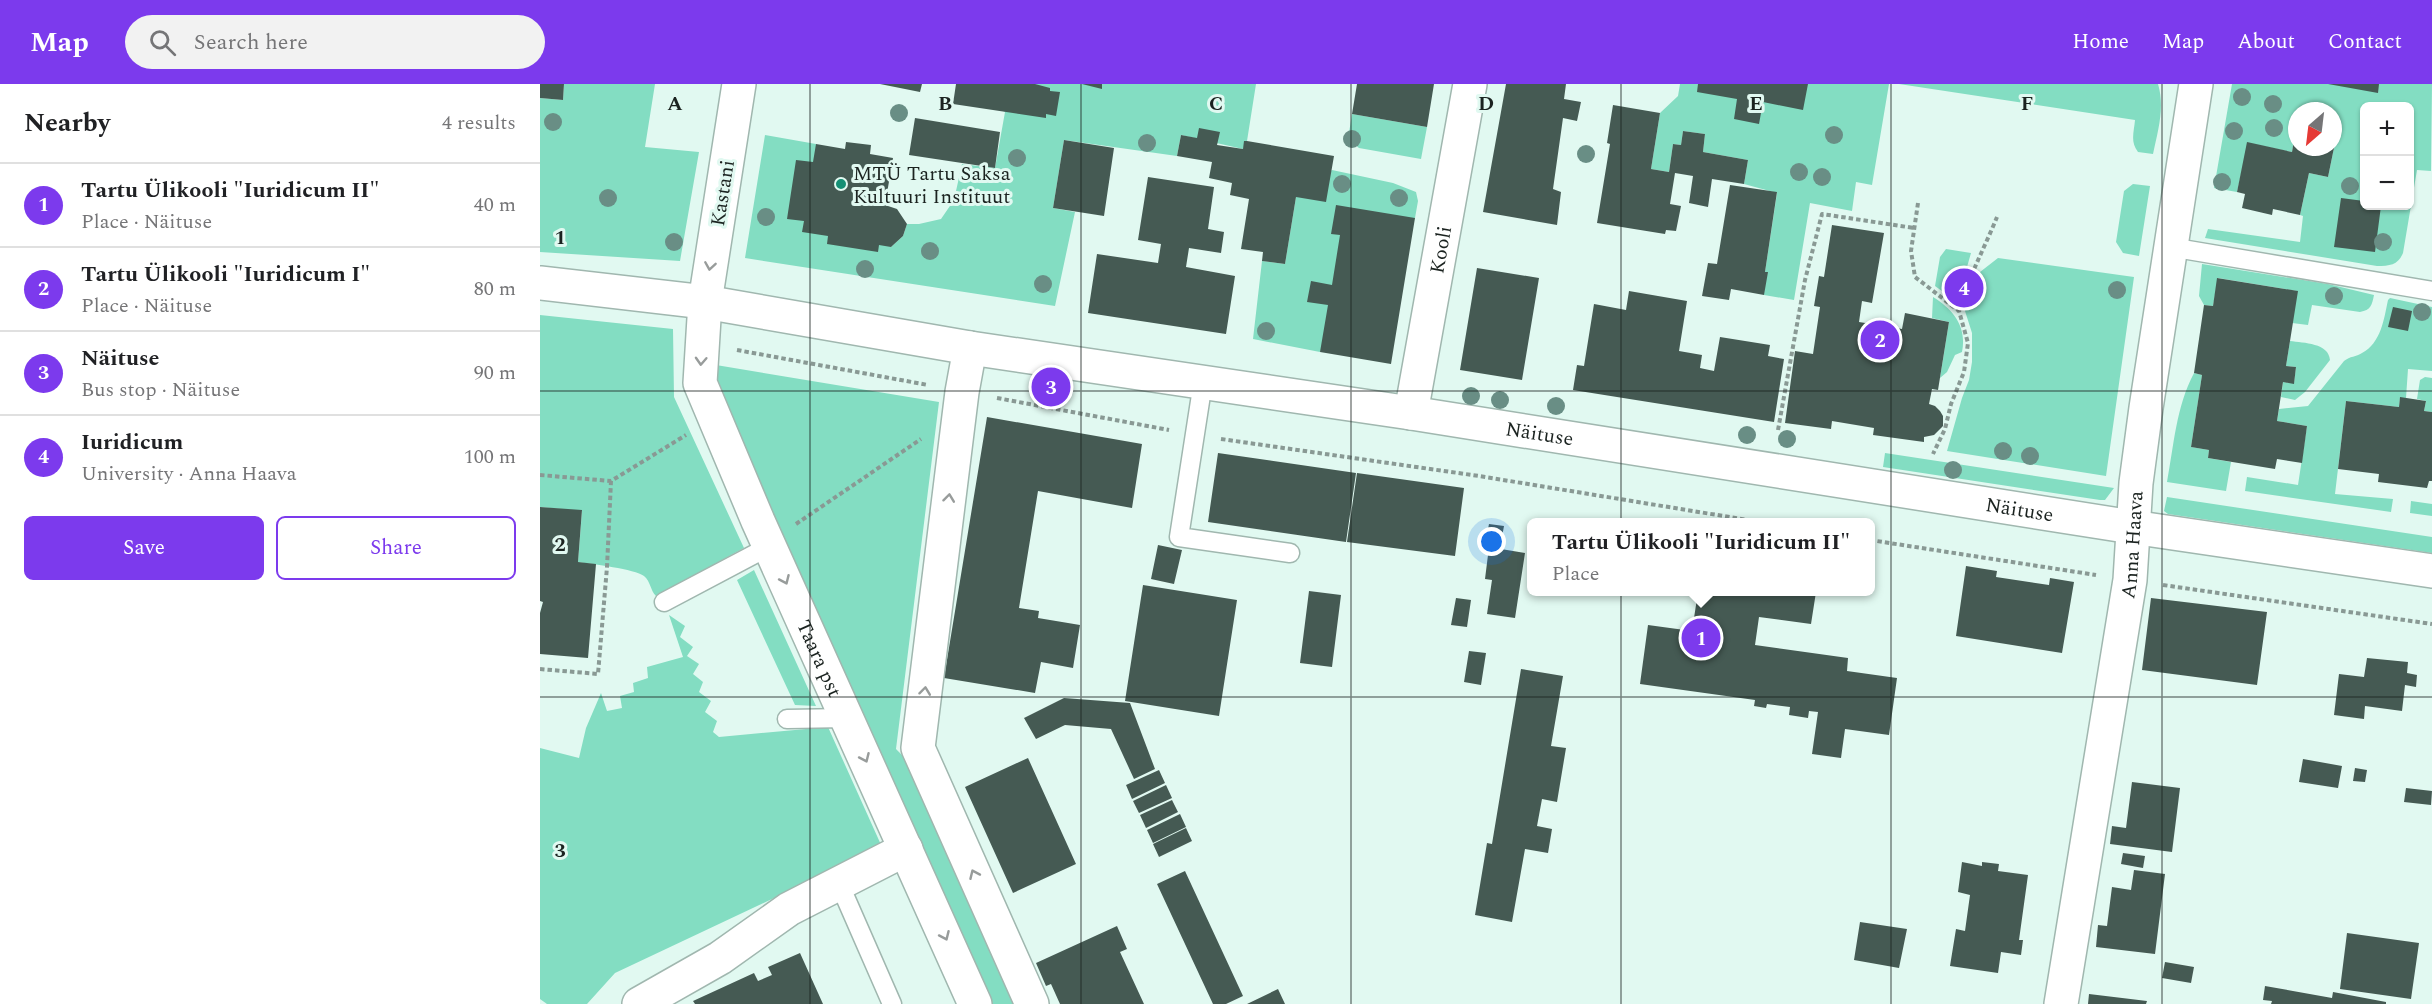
<!DOCTYPE html>
<meta charset="utf-8">
<style>
body{margin:0;font-family:Spectral,serif;background:#f2f2f2;color:#202124}
.controls{position:absolute;right:18px;top:18px;display:grid;overflow:hidden;border-radius:9px;box-shadow:0 2px 4px #0004}
.controls button{width:54px;height:54px;display:grid;place-items:center;padding:0;border:0;border-bottom:2px solid #e0e0e0;background:#fff;color:#202124;font:30px sans-serif}
.compass{position:absolute;left:1748px;top:18px;width:54px;height:54px;border-radius:50%;background:#fff;box-shadow:0 2px 4px #0004;rotate:208deg}
.you{position:absolute;left:952px;top:458px;width:21px;height:21px;margin:-15px;border:4px solid #fff;border-radius:50%;background:#1a73e8;box-shadow:0 0 0 9px #1a73e833}
.badge{display:grid;place-items:center;width:39px;height:39px;border-radius:50%;background:#7c3aed;color:#fff;font-size:20px;font-weight:700}
.pin{position:absolute;translate:-50% -50%;border:3px solid #fff;box-shadow:0 2px 6px #0006}
.popup{position:absolute;left:987px;top:434px;width:348px;height:78px;box-sizing:border-box;display:grid;place-content:center;border-radius:9px;background:#fff;filter:drop-shadow(0 2px 4px #0005);font-size:20px;white-space:nowrap;color:#757577}
.popup b{font-size:22px;color:#202124}
.popup::after{content:'';position:absolute;left:50%;top:100%;margin-left:-12px;border:12px solid transparent;border-top-color:#fff}
.list{margin:0;padding:0;list-style:none}
h2{display:flex;justify-content:space-between;align-items:center;height:78px;margin:0;padding:0 24px;font-size:26px}
h2 small{font-size:20px;font-weight:400;color:#757577}
.list li{display:grid;grid-template-columns:39px 1fr auto;gap:18px;align-items:center;box-sizing:border-box;height:84px;padding:0 24px;border-top:2px solid #e0e0e0}
.list b{display:block;font-size:22px;white-space:nowrap}
.list p{margin:0;font-size:20px;white-space:nowrap;color:#757577}
.list em{font-size:20px;font-style:normal;color:#757577}
.actions{display:flex;gap:12px;padding:18px 24px}
.actions a{flex:1;padding:14px 0;border:2px solid #7c3aed;border-radius:9px;text-align:center;font-size:21px;color:#7c3aed}
.actions .main{background:#7c3aed;color:#fff}
.icon{flex:none;width:33px;height:33px;fill:none;stroke:currentColor;stroke-width:2;stroke-linecap:round;stroke-linejoin:round}
.map{position:relative;flex:none;width:1892px;height:920px;overflow:hidden}
header{display:flex;align-items:center;gap:36px;box-sizing:border-box;height:84px;padding:0 30px;background:#7c3aed;color:#fff}
header strong{font-size:28px}
nav{display:flex;gap:33px;margin-inline-start:auto;font-size:21px}
.search{width:420px;height:54px;background:#f2f2f2;display:flex;align-items:center;gap:15px;box-sizing:border-box;padding:0 21px;border-radius:33px;color:#757577;font-size:22px}
main{display:flex}
aside{flex:1;background:#fff}
.map>svg:first-child{display:block}
</style>
<header>
<strong>Map</strong>
<div class="search"><svg class="icon" aria-label="search" viewBox="0 0 24 24"><circle cx="10" cy="10" r="6"/><path d="M15 15l6 6"/></svg>Search here</div>
<nav><a>Home</a><a>Map</a><a>About</a><a>Contact</a></nav>
</header>
<main>
<aside>
<h2>Nearby<small>4 results</small></h2>
<ul class="list">
<li><span class="badge">1</span><div><b>Tartu Ülikooli &quot;Iuridicum II&quot;</b><p>Place · Näituse</p></div><em>40 m</em></li>
<li><span class="badge">2</span><div><b>Tartu Ülikooli &quot;Iuridicum I&quot;</b><p>Place · Näituse</p></div><em>80 m</em></li>
<li><span class="badge">3</span><div><b>Näituse</b><p>Bus stop · Näituse</p></div><em>90 m</em></li>
<li><span class="badge">4</span><div><b>Iuridicum</b><p>University · Anna Haava</p></div><em>100 m</em></li>
</ul>
<div class="actions"><a class="main">Save</a><a>Share</a></div>
</aside>
<div class="map">
<svg width="1892" height="920" viewBox="0 0 1892 920">
<rect width="100%" height="100%" fill="#e1f9f1"/>
<path fill="#83ddc2" fill-rule="evenodd" d="M24,0H115L105,63L159,68L140,177L0,168V14L23,16Z
M416,0H716L707,57L703,65L641,51L637,72L524,56L513,124L535,128L515,222L205,174L225,51L276,60L351,163L363,152L367,140H379L401,135L414,116L422,80L455,84L465,28Z
M1140,0H1349L1332,101L1316,98L1312,127L1270,119L1254,216L1224,211L1225,188L1237,109L1204,100L1208,76L1163,68L1165,50L1143,47L1141,61L1133,60L1129,88L1111,85L1120,29L1138,12Z
M1359,0H1618C1625,23 1618,47 1613,70L1598,68C1590,58 1594,48 1595,36Z
M1692,0H1892L1891,87L1877,86L1863,169C1858,181 1850,182 1837,182L1665,154L1668,145L1760,158L1763,132L1760,131L1769,89L1788,93L1795,59L1793,58V27H1757V51H1755L1752,68L1708,59L1697,108L1674,104ZM1824,22H1870V122H1824Z
M812,30L887,43L881,75L819,64L808,55Z
M792,86L853,99L876,108L878,117L875,134L780,268L713,255L722,177L745,180L756,113Z
M1593,100L1610,102L1599,172L1583,169L1576,158L1584,107Z
M1406,165L1431,169L1417,218L1395,202L1400,173Z
M1458,174L1594,193L1566,392L1407,367L1422,314L1429,296L1432,278V249L1425,227L1428,213L1432,199L1440,188Z
M1662,180L1788,200L1834,211C1832,221 1831,226 1820,228L1772,221L1768,241L1752,239L1757,207L1678,194L1673,222L1664,221L1659,212Z
M1393,213C1414,226 1427,243 1422,268L1415,271L1407,288L1400,294L1409,238L1392,234Z
M1850,214L1892,223V287L1868,285L1866,314H1860L1859,323L1806,317L1795,410L1853,415L1851,428L1705,407L1707,393L1758,401L1767,342L1737,337L1739,325L1768,322L1804,277C1810,272 1816,273 1822,269C1841,259 1844,235 1848,216Z
M0,231L133,245L134,313L204,464L116,512C110,506 111,498 104,492C95,485 52,480 38,478L42,427L0,423Z
M1750,257C1764,259 1789,259 1790,276L1765,308L1755,316L1741,313L1743,298L1754,299L1756,283L1746,282Z
M176,281L399,318L356,665L362,671L367,664L479,920H448L269,520L175,296Z
M1654,289L1662,291L1651,363L1669,366L1668,374L1691,378L1686,407L1627,398C1634,361 1636,323 1654,289Z
M1885,293L1892,294V328L1884,327L1886,317L1877,315L1880,296Z
M1345,369L1574,404L1565,416H1560L1343,383Z
M1627,413L1892,453V469L1628,430L1624,427Z
M1871,417L1892,420V432L1870,429Z
M214,486L276,622L255,621L197,496Z
M129,531L145,542L140,553L153,563L147,572L159,580L153,590L163,598L159,608L171,617L165,628L177,637L173,648L179,653L288,643L342,763L75,889L47,920H7L0,915V664L39,674L46,644L61,609L67,627L82,624L80,612L94,608L93,599L108,594L107,583L143,573Z"/>
<path fill="#455a53" d="M0,0H24L23,16L0,14Z
M340,0H382L380,8Z
M416,0H495L510,4V7L520,8L516,32L506,30V34L413,20Z
M542,0H562V5Z
M817,0H894L887,43L812,30Z
M966,0H1026L1024,15L1041,18L1037,37L1023,34L1013,105L1021,108L1017,141L943,128Z
M1158,0H1268L1263,26L1223,18L1219,40L1194,35L1197,15L1157,8Z
M1788,0H1839L1838,9Z
M1073,21L1120,29L1111,85L1129,88L1133,60L1141,61L1143,47L1165,50L1163,68L1208,76L1204,100L1172,95L1168,123L1149,119L1153,92L1135,89L1130,120L1141,122L1136,147L1126,146L1125,150L1057,139L1070,60L1067,59Z
M375,34L460,48L455,84L369,71Z
M659,44L680,48L677,61L703,65L704,57H707L794,72L786,118L756,113L745,180L722,177L723,168L701,165L709,115L690,111L692,99L669,94L672,78L637,72L641,51L657,54Z
M1755,50L1757,51V63H1793V58L1795,59L1788,93L1769,89L1760,131L1733,125L1732,131L1702,124L1705,110L1697,108L1707,58L1752,68Z
M524,56L574,64L564,132L513,124Z
M306,58L331,61L330,70L353,74L345,121L357,125L367,140L363,152L351,163L339,161L338,168L287,160L288,152L262,148L264,137L247,135L256,76L273,78L276,60L305,65Z
M608,93L674,103L668,145L684,148L681,169L649,164L646,183L695,192L686,250L548,229L557,170L618,179L621,160L598,156Z
M1190,101L1237,108L1225,188H1228L1224,211L1191,205L1189,216L1162,212L1168,179L1177,180Z
M1801,114L1824,117V122H1841L1835,168L1794,163Z
M796,121L875,134L851,280L780,268L788,221L767,218L771,197L792,201L800,151L791,150Z
M1292,141L1344,149L1332,219L1322,217L1319,238L1362,245L1365,229L1409,238L1398,306L1392,305L1389,320L1395,322L1400,327L1403,332V342L1394,351L1384,353V358L1333,351L1334,344L1292,337L1291,345L1245,339L1255,267L1273,270L1280,223L1274,222L1279,192L1284,193Z
M937,184L999,194L982,296L920,286Z
M1677,194L1758,207L1746,282L1756,283L1754,300L1743,298L1737,337L1767,342L1762,379L1737,375L1735,385L1668,374L1669,366L1651,363L1662,291L1654,289L1664,221L1673,222Z
M1089,207L1147,217L1139,267L1162,271L1160,284L1174,287L1180,253L1230,261L1228,272L1244,275L1234,338L1033,306L1037,281L1044,282L1054,220L1086,226Z
M1853,223L1872,227L1868,247L1848,243Z
M1860,313L1886,317L1884,327L1892,328V397H1889L1887,404L1838,398L1839,390L1798,385L1806,317L1859,323Z
M447,333L602,360L592,424L498,407L479,524L499,527L498,534L540,541L533,584L501,578L495,609L404,594Z
M678,369L816,389L806,458L668,438Z
M817,389L924,404L915,472L807,458Z
M0,423L42,426L38,478L56,480L48,574L0,570V529L3,518L0,517Z
M949,440L964,442L962,453L947,450Z
M618,461L642,466L634,500L611,495Z
M949,463L985,469L975,534L947,530L952,496L945,495Z
M1426,482L1457,487L1456,493L1509,501L1510,494L1534,498L1522,569L1416,552Z
M603,501L697,516L679,632L585,617Z
M769,507L801,511L792,583L760,579Z
M1158,508H1276L1271,540L1219,533L1215,561L1308,574L1307,587L1357,594L1349,651L1305,645L1301,674L1272,670L1278,628L1269,627L1268,634L1249,631L1250,623L1227,620L1226,624L1214,622L1215,616L1100,600L1108,541L1152,547Z
M916,514L931,516L927,543L911,541Z
M1611,514L1727,528L1717,601L1602,586Z
M929,567L946,569L941,601L924,598Z
M1827,574L1868,578L1867,589L1877,591L1876,603L1865,601L1862,627L1825,622L1824,635L1794,631L1799,590L1824,593Z
M981,585L1023,592L1011,662L1026,664L1017,718L1002,715L997,742L1012,745L1008,769L985,765L972,838L935,831L947,759L952,760Z
M524,614L590,619L615,685L594,695L571,645L525,641L496,655L484,634Z
M488,674L536,780L473,809L425,703Z
M1763,675L1802,682L1798,704L1759,698Z
M1815,684L1827,686L1825,698L1813,697Z
M619,686L625,699L592,715L586,701Z
M1592,698L1640,704L1632,768L1570,760L1572,742L1586,744Z
M626,701L632,714L599,729L593,717Z
M1866,704L1892,707L1891,721L1864,718Z
M632,716L638,728L606,744L600,731Z
M640,730L646,743L613,759L607,746Z
M646,744L652,757L619,773L613,760Z
M1583,769L1605,772L1603,784L1581,780Z
M1422,778L1442,782V778L1459,780L1458,787L1488,791L1479,856H1483L1481,871L1461,868L1458,889L1410,882L1416,845L1425,847L1430,811L1418,808Z
M1594,786L1625,790L1615,870L1556,863L1558,841L1567,842L1572,803L1591,806Z
M645,787L703,912L686,920H673L617,800Z
M1320,838L1367,845L1359,884L1314,876Z
M577,842L587,865L580,868L604,920H520L511,900L506,902L496,879Z
M1807,849L1879,859L1871,915L1800,905Z
M260,869L283,920H155L153,917L214,889L218,897L232,891L228,883Z
M1625,878L1654,883L1651,899L1622,894Z
M1725,902L1792,914L1793,908L1846,918V920H1731L1732,917L1723,916Z
M738,905L745,920H707Z
M1549,910L1607,917L1606,920H1548Z"/>
<g fill="none" stroke-linecap="round" stroke-linejoin="round">
<defs>
<path id="service" d="M1630,163L1892,207
M663,298L639,453L750,469
M124,518L230,462
M247,635L307,634
M299,799L352,920"/>
<g id="minor">
<path id="s1" d="M199,0L165,218L160,299L218,437L435,920"/>
<path d="M430,264L422,308L378,664L492,920"/>
<path id="s2" d="M871,329L930,0"/>
<path d="M99,920L180,874L249,825L366,765"/>
<path id="s3" d="M1521,920L1590,496L1596,399L1606,324L1656,0"/>
</g>
<g id="tertiary">
<path id="s4" d="M0,199L165,218L430,264L871,329L1592,443L1892,487"/>
</g>
</defs>
<use href="#service" stroke="#a0b7af" stroke-width="21"/>
<use href="#minor" stroke="#a0b7af" stroke-width="36"/>
<use href="#tertiary" stroke="#a0b7af" stroke-width="36"/>
<path stroke="#899994" stroke-width="4" stroke-dasharray="4.5 3" stroke-linecap="butt" d="M1378,119L1371,167L1375,193L1419,227L1428,259L1424,288L1411,320L1405,345L1393,370
M1419,227C1428,194 1444,165 1457,133
M197,266L388,301
M457,314L629,346
M1238,346L1265,196L1282,130L1374,144
M681,355L939,392L1220,438
M0,391L71,397L146,351
M256,440L381,355
M1330,456L1556,491
M1623,501L1892,540
M0,585L58,590L67,483L71,397"/>
<use href="#service" stroke="#fff" stroke-width="18"/>
<use href="#minor" stroke="#fff" stroke-width="33"/>
<use href="#tertiary" stroke="#fff" stroke-width="33"/>
</g>
<g fill="#698e85">
<circle cx="1702" cy="13" r="9"/>
<circle cx="1733" cy="20" r="9"/>
<circle cx="359" cy="29" r="9"/>
<circle cx="13" cy="38" r="9"/>
<circle cx="1734" cy="44" r="9"/>
<circle cx="1694" cy="47" r="9"/>
<circle cx="1294" cy="51" r="9"/>
<circle cx="812" cy="55" r="9"/>
<circle cx="607" cy="59" r="9"/>
<circle cx="1046" cy="70" r="9"/>
<circle cx="477" cy="74" r="9"/>
<circle cx="1259" cy="88" r="9"/>
<circle cx="1282" cy="93" r="9"/>
<circle cx="1682" cy="98" r="9"/>
<circle cx="802" cy="100" r="9"/>
<circle cx="1810" cy="102" r="9"/>
<circle cx="68" cy="114" r="9"/>
<circle cx="859" cy="114" r="9"/>
<circle cx="226" cy="133" r="9"/>
<circle cx="134" cy="158" r="9"/>
<circle cx="1843" cy="158" r="9"/>
<circle cx="390" cy="167" r="9"/>
<circle cx="325" cy="185" r="9"/>
<circle cx="503" cy="200" r="9"/>
<circle cx="1577" cy="206" r="9"/>
<circle cx="1794" cy="212" r="9"/>
<circle cx="1882" cy="228" r="9"/>
<circle cx="726" cy="247" r="9"/>
<circle cx="931" cy="312" r="9"/>
<circle cx="960" cy="316" r="9"/>
<circle cx="1016" cy="322" r="9"/>
<circle cx="1207" cy="351" r="9"/>
<circle cx="1247" cy="355" r="9"/>
<circle cx="1463" cy="367" r="9"/>
<circle cx="1490" cy="372" r="9"/>
<circle cx="1413" cy="386" r="9"/>
</g>
<defs><path id="oneway-chevron" d="M-2-3.5L2.5 0L-2 3.5" fill="none" stroke-width="1.6" stroke-linecap="round" stroke-linejoin="round" transform="scale(1.5)"/></defs>
<g stroke="#989c9b">
<use href="#oneway-chevron" transform="translate(170 182) rotate(99)"/>
<use href="#oneway-chevron" transform="translate(161 277) rotate(93)"/>
<use href="#oneway-chevron" transform="translate(409 414) rotate(-83)"/>
<use href="#oneway-chevron" transform="translate(245 496) rotate(66)"/>
<use href="#oneway-chevron" transform="translate(385 607) rotate(-83)"/>
<use href="#oneway-chevron" transform="translate(325 674) rotate(66)"/>
<use href="#oneway-chevron" transform="translate(434 790) rotate(-114)"/>
<use href="#oneway-chevron" transform="translate(405 852) rotate(66)"/>
</g>
<path fill="none" stroke="#1b2320" stroke-width="1.5" stroke-opacity="0.55" d="M270,0V920M541,0V920M811,0V920M1081,0V920M1351,0V920M1622,0V920M0,307H1892M0,613H1892"/>
<circle fill="#148f74" stroke="#e1f9f1" stroke-width="2" cx="301" cy="100" r="6"/>
<g text-anchor="middle" stroke-width="6" stroke-linejoin="round" paint-order="stroke">
<g font-size="20" fill="#1b2320" stroke="#e1f9f1" text-anchor="start">
<text x="313" y="96">MTÜ Tartu Saksa<tspan x="313" dy="23">Kultuuri Instituut</tspan></text>
</g>
<g font-size="20" fill="#1b2320" stroke="#e1f9f1">
<text transform="translate(182 109) rotate(-81)" y="7">Kastani</text>
<text dy="7" stroke="none"><textPath href="#s2" startOffset="166">Kooli</textPath></text>
<text dy="7" stroke="none"><textPath href="#s4" startOffset="1011">Näituse</textPath></text>
<text dy="7" stroke="none"><textPath href="#s4" startOffset="1497">Näituse</textPath></text>
<text dy="7" stroke="none"><textPath href="#s3" startOffset="465">Anna Haava</textPath></text>
<text dy="7" stroke="none"><textPath href="#s1" startOffset="602">Taara pst</textPath></text>
</g>
</g>
<g font-size="20" text-anchor="middle" font-weight="bold" fill="#1b2320" stroke="#e1f9f1" stroke-width="6" stroke-linejoin="round" paint-order="stroke">
<text x="135" y="26">A</text>
<text x="405" y="26">B</text>
<text x="676" y="26">C</text>
<text x="946" y="26">D</text>
<text x="1216" y="26">E</text>
<text x="1487" y="26">F</text>
<text x="20" y="160">1</text>
<text x="20" y="467">2</text>
<text x="20" y="773">3</text>
</g>
</svg>
<div class="controls">
<button>+</button>
<button>−</button>
</div>
<svg class="compass" viewBox="-18 -18 36 36"><path d="M0-13l5 13h-10z" fill="#e53935"/><path d="M0 13l5-13h-10z" fill="#757577"/></svg>
<div class="you"></div>
<div class="pin badge" style="left:1161px;top:554px">1</div>
<div class="popup"><b>Tartu Ülikooli &quot;Iuridicum II&quot;</b>Place</div>
<div class="pin badge" style="left:1340px;top:256px">2</div>
<div class="pin badge" style="left:511px;top:303px">3</div>
<div class="pin badge" style="left:1424px;top:204px">4</div>
</div>
</main>
